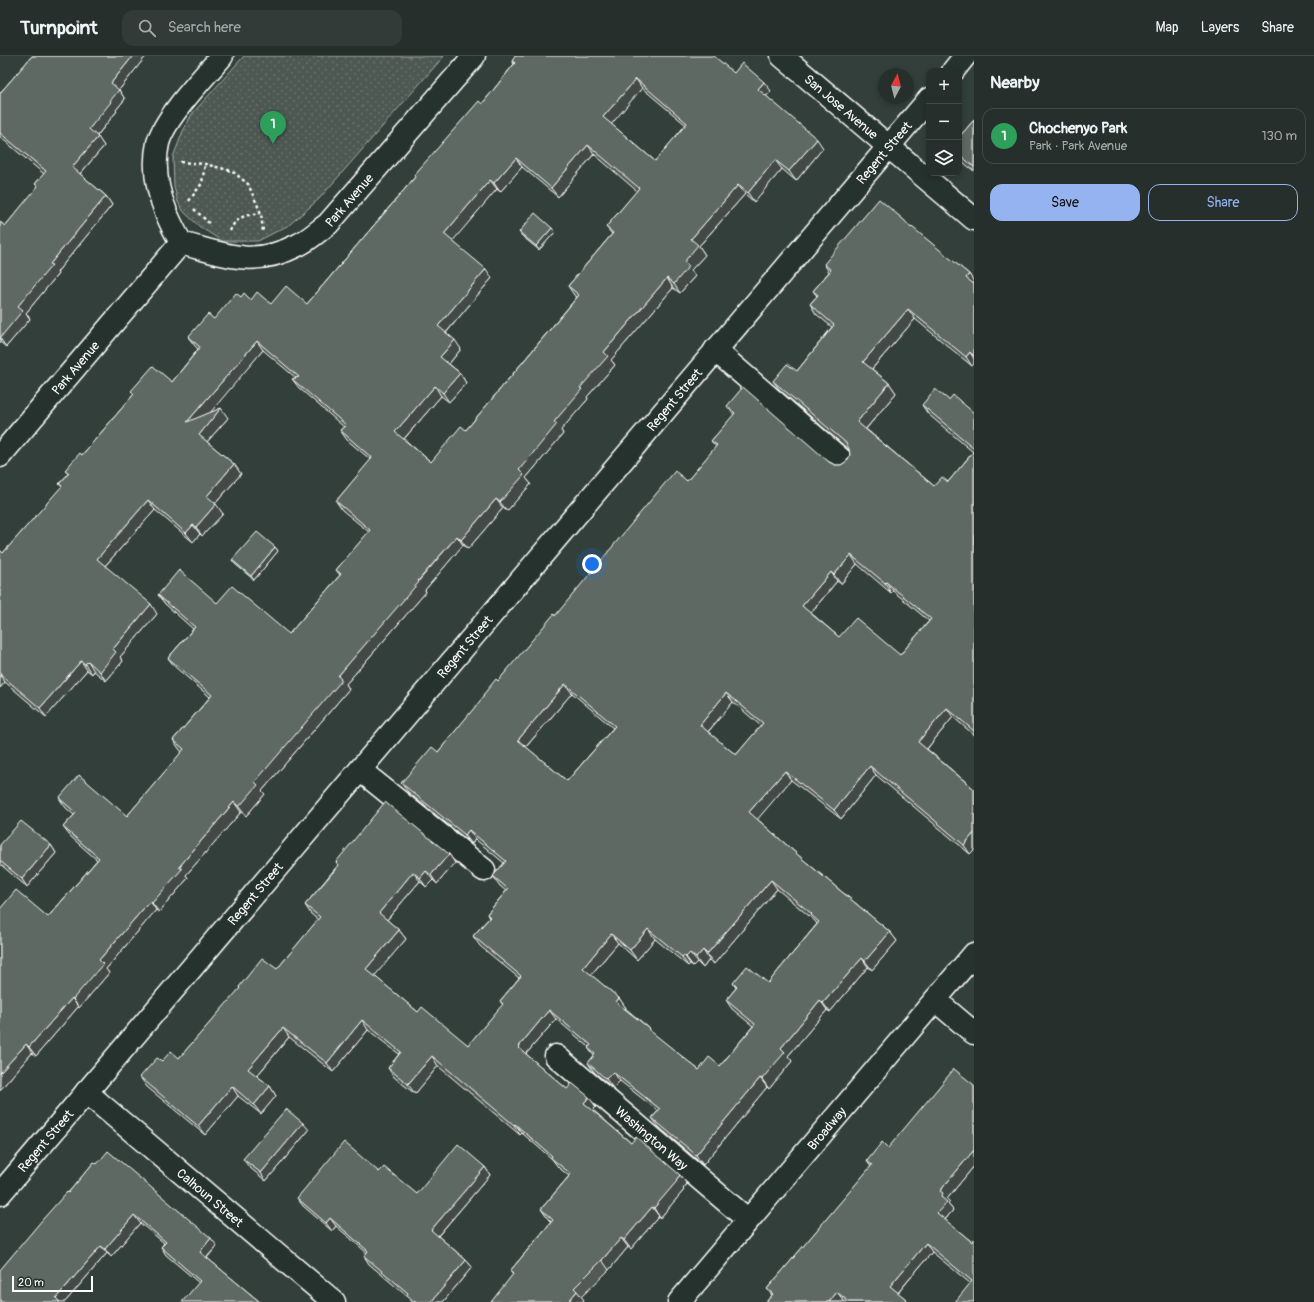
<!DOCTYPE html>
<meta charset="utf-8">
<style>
body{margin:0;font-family:Pangolin,sans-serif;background:#323b38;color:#f1f3f6}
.controls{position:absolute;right:12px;top:12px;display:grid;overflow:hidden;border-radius:8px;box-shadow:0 2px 6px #0003}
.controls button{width:36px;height:36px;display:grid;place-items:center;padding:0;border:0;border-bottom:1px solid #424a48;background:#262f2c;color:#f1f3f6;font:20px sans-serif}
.compass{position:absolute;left:878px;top:12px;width:36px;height:36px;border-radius:50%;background:#262f2c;box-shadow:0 2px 6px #0003;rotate:7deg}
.scale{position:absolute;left:12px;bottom:10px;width:81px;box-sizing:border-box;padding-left:4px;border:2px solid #fff;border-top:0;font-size:11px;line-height:14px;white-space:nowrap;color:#fff;-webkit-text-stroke:3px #26332d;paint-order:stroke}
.you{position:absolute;left:592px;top:508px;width:14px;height:14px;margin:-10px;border:3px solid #fff;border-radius:50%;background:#1a73e8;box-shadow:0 0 0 6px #1a73e833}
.badge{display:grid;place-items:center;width:26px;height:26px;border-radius:50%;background:#95b2f1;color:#fff;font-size:13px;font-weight:700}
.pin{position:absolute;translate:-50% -33px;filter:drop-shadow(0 1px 2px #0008)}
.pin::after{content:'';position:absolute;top:21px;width:14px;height:12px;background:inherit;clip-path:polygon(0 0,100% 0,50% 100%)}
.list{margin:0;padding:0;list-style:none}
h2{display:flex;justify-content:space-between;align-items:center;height:52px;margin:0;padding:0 16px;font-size:17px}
h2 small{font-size:13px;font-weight:400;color:#a4a9a9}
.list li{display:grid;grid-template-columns:26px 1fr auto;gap:12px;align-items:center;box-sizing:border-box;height:56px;margin:0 8px 8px;padding:0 8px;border:1px solid #424a48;border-radius:12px}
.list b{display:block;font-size:15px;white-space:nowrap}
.list p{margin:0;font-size:13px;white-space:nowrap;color:#a4a9a9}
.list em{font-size:13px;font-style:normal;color:#a4a9a9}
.actions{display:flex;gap:8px;padding:12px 16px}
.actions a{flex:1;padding:9px 0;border:1px solid #95b2f1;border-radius:12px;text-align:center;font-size:14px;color:#95b2f1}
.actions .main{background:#95b2f1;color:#111}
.icon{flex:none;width:22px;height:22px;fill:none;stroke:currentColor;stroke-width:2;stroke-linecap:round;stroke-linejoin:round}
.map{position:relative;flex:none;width:974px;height:1246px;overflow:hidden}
header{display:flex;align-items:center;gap:24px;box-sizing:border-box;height:56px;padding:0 20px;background:#262f2c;border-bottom:1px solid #424a48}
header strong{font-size:19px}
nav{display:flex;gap:22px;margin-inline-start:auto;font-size:14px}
.search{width:280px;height:36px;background:#323b38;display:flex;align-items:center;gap:10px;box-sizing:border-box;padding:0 14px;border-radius:12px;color:#a4a9a9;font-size:15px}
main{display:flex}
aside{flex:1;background:#262f2c}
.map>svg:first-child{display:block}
</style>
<header>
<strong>Turnpoint</strong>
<div class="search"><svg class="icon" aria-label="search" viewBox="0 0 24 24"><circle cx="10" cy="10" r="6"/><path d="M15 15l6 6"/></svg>Search here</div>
<nav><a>Map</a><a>Layers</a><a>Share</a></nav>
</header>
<main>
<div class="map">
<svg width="974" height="1246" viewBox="0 0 974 1246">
<defs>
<pattern id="grass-dots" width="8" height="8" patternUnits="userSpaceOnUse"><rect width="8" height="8" fill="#4d5853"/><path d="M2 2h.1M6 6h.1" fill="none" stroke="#68716d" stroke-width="1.8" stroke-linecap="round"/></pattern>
</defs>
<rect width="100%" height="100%" fill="#333f3a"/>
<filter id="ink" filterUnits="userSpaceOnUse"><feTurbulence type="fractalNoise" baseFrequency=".025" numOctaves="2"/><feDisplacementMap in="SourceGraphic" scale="8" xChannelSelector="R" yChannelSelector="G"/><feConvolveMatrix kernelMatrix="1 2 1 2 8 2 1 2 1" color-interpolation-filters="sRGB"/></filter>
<g filter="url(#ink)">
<path fill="url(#grass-dots)" stroke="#a6aca9" d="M244,0H444L319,143L289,169L258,185H222L200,171L184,156L178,146L174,130L173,101L183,75L192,58Z"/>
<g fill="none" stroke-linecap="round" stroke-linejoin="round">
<defs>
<g id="minor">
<path id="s1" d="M222,0C204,21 165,61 158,87C153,110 157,134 166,156C170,167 176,177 181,187C226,199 253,212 298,189C309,184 318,175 328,168L474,0"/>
<path id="s2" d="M782,0L974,163"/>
<path d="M953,15L965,0"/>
<path d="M715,294L844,406"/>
<path id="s3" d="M0,400L181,187"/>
<path d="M360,714L484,814"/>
<path d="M935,944L974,977"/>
<path id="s4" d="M556,1000L748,1164"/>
<path id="s5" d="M86,1036L334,1246"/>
<path id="s6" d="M0,1138L929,43"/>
</g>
<g id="major">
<path id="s7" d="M679,1246L974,898"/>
</g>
</defs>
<use href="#minor" stroke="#fff" stroke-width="25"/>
<use href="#major" stroke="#fff" stroke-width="25"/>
<path stroke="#fff" stroke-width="2.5" stroke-dasharray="3 3" stroke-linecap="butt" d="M180,106L205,108L232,115L248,128L261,157L263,176
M189,145L202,127L205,108
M194,153L209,167
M230,175C236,160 247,159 261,157"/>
<use href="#minor" stroke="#26332d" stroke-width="22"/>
<use href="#major" stroke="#26332d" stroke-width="22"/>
</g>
<path fill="#525a56" stroke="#fff" fill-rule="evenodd" d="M32,0H146L119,34L125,43L116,54L117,55L97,80L104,90L80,118L106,140L112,149L57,216L58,218L26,257L30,263L6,291L0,286V166L5,170L38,131L35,128L44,118L0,81V37Z
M512,5L734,17L771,35L766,40L823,92L796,125L782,113L754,146L745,138L699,190L705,199L691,214L695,220L680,237L673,232L611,304L615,309L587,341L588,343L561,374L563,378L526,422L531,428L507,455L503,452L468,493L463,489L425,534L426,536L346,628L349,633L262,735L265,738L246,760L241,756L186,819L188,822L159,856L156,854L106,913L109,917L79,952L78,951L36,1000L32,997L0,1034V853L48,861L97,804L70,780L63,771L74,759L66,752L59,742L127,760L182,696L180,694L173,684L210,641L175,611L168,602L193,573L165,548L158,539L217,547L289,578L340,519L336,514L369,476L342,454L336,445L371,404L347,384L340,374L344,371L299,332L292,323L296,322L263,294L209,357L228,362L207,386L234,408L241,418L215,448L223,458L202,480L200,478L193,486L155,454L105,510L157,558L120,601L123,605L106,625L94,615L92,618L87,614L46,661L5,626L0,632V494L3,497L62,431L59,428L68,418L65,414L82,399L134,338L131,335L172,326L198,293L195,290L188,281L214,263L241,241L271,248H307L415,121L414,119L482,48L514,8ZM642,32L686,69L655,105L611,68ZM594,98L637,135L606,171L612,178L568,230L574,239L577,241L466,374L431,406L404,383L441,340L449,346L466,327L460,317L449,308L461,293L446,277L492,222L452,185L497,133L500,136L522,111L558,141Z
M974,64V115L959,103V81Z
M911,172L969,218L974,226V308L972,310L915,263L872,313L889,327L896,337L866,373L934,430L948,426L973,396L928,358L922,349L949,344L974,357V679L953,661L927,693L974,733V794L970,798L876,719L841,763L791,724L757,763L806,806L890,876L897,885L872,914L868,911L830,956L827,954L788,1000L792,1005L769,1033L767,1031L703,1109L659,1071L652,1062L658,1055L620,1025L613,1032L594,1016L588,1007L594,1000L588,992L589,991L556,963L526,998L567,1033L596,1051L593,1054L631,1087L687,1128L683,1133L684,1134L660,1162L659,1160L631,1193L628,1191L609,1214L581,1241L584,1244L513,1219L510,1215L551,1166L548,1163L541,1153L569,1120L558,1111L552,1103L522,1077L520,1079L438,1010L415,1038L394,1021L388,1012L399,998L368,974L333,1016L289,981L257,1020L270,1030L276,1040L261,1058L238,1040L205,1079L147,1031L140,1021L162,1005L179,1002L240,933L239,931L277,913L318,864L311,858L305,849L338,809L336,806L449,798L455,807L437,828L433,824L426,831L420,825L387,864L399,874L406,883L374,920L418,956L468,989L503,949L500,945L519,922L480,890L473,880L489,862L487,858L506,835L500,830L493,820L504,807L475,783L472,788L408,736L401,727L438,696L484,641L483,639L498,625L555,560L687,425L716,391L711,385L734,359L727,350L835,409H841L847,405L850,399L849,394L780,334L773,325L797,315L832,271L816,258L810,248L817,240L813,235L829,216L824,208ZM857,508L891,537L893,535L929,565L900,599L839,581L811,557L837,525L841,528ZM572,637L613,672L567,725L526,691ZM733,646L761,670L736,699L708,676ZM777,833L815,865L817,868L768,927H733L736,932L726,944L732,953L753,970L720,1010L699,1014L652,977L649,972L625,952H626L619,942L591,919L618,887L637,904L655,883L688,910L690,908L693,910L697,906L703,912L709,904L714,908Z
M519,176H555L539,194L522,180Z
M275,491L278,495L254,524L235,508L232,504Z
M0,789H51L56,797L27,831L0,808Z
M974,1029V1110L947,1143L950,1146L948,1148L953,1154L945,1164L972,1186L974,1246L971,1228L932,1196L898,1237L906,1243L908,1246H845L844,1245L843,1246H766L772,1239L767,1233L871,1111L867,1105L888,1092Z
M309,1074L266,1125L249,1111L243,1103Z
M94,1106L217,1190L207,1202L260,1246L199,1227L166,1199L161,1191L164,1187L140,1167L111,1201L107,1197L65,1246L68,1137Z
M485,1111L490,1119L438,1180L466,1204L472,1211L443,1246H412L408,1241L369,1208L364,1200L367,1197L336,1170L332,1175L303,1150L297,1142L379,1116L417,1138Z"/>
<path fill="#424a46" stroke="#fff" d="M133,0H146L119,34L125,43L116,54L117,55L95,82L89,73L110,45L111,27Z
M636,23L642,32L609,71L603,61Z
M764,26L771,35L764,43L758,33Z
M98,81L104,90L78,120L72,111Z
M817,83L823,92L796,125L789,115Z
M588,89L594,98L558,141L551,132Z
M516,102L522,111L500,136L494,127Z
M775,104L782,113L754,146L748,137Z
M490,124L497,133L451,187L444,178Z
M738,129L745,138L699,190L705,199L691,214L695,220L680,237L674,228L684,206L691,183Z
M106,140L112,149L57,216L58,218L26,257L30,263L6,291L0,282L18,250L50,208Z
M552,172L555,176L539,194L536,190Z
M486,213L492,222L444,279L438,270Z
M969,218L974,226V229L966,222Z
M667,222L673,232L611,304L615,309L587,341L588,343L561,374L563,378L526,422L531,428L507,455L500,446L519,414L554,366L580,332L604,296Z
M908,253L915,263L870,315L863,306Z
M455,284L461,293L447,310L440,301Z
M257,285L263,294L194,376L187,366Z
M970,296L974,303V308L972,310L966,301Z
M460,317L466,327L449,346L443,337Z
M889,327L896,337L864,375L857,366Z
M435,330L441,340L402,385L395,376Z
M221,352L228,362L205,388L199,379Z
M234,408L241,418L213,450L207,440Z
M496,443L503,452L468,493L461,484Z
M148,444L155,454L103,512L97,503Z
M216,448L223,458L202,480L196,471Z
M193,469L200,478L193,486L186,477Z
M457,480L463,489L425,534L426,536L346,628L349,633L262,735L265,738L246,760L239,751L255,726L338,620Z
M275,491L278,495L254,524L251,520Z
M851,499L857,508L841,528L834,519Z
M831,516L837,525L809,559L802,550Z
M886,526L893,535L891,537L885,527Z
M151,548L157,558L120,601L123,605L106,625L100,616L113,593Z
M81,605L87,614L46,661L40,652Z
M88,605L94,615L92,618L85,608Z
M0,619L5,626L0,632Z
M565,628L572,637L524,693L518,684Z
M726,637L733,646L706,678L700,669Z
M947,652L953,661L925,695L918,686Z
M870,710L876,719L841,763L834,754Z
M785,715L791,724L756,765L749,756Z
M234,746L241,756L186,819L188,822L159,856L152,847L179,811Z
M469,774L475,783L472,788L465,779Z
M974,777V794L970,798L964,789Z
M51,789L56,797L27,831L22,823Z
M449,798L455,807L437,828L431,819Z
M426,815L433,824L426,831L420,822Z
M413,816L420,825L385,866L379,857Z
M771,824L777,833L714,908L707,898Z
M150,845L156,854L106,913L109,917L79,952L73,943L99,904Z
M648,873L655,883L637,904L630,894Z
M399,874L406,883L372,923L366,913Z
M890,876L897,885L872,914L865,905Z
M611,878L618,887L589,921L583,912Z
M703,894L709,904L703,912L696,902Z
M690,897L697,906L693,910L686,901Z
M684,899L690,908L688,910L682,901Z
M862,902L868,911L830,956L823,947Z
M72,942L78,951L36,1000L29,991Z
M619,942L626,952L623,955L616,946Z
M820,944L827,954L788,1000L792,1005L769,1033L762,1023L781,992Z
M549,954L556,963L526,998L519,992L520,989Z
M362,964L368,974L333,1016L327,1007Z
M283,972L289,981L255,1022L248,1013Z
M26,988L32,997L0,1034V1017Z
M432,1000L438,1010L415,1038L408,1028Z
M613,1016L620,1025L613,1032L606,1023Z
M760,1022L767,1031L703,1109L696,1099Z
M232,1030L238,1040L205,1079L198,1070Z
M270,1030L276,1040L261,1058L254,1049Z
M589,1041L596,1051L591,1056L584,1047Z
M303,1067L309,1074L266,1125L261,1117Z
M515,1068L522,1077L520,1079L514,1069Z
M974,1094V1110L947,1143L950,1146L948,1148L953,1154L943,1166L937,1157L941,1141L940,1135Z
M485,1111L490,1119L436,1182L431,1174Z
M680,1119L687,1128L683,1133L684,1134L660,1162L654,1152Z
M652,1151L659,1160L631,1193L624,1184Z
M134,1159L140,1167L111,1201L105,1193Z
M330,1162L336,1170L332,1175L326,1167Z
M211,1182L217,1190L205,1203L200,1196Z
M621,1182L628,1191L609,1214L602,1204Z
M926,1187L932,1196L896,1239L890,1230Z
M101,1190L107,1197L65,1246H58L56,1242Z
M466,1204L472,1211L443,1246H431Z
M577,1235L584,1244L582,1246H568Z
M837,1236L844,1245L843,1246H829Z
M906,1243L908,1246H903Z"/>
<path fill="#5f6964" stroke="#fff" fill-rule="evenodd" d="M32,0H133L111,27L119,34L110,45L111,46L89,73L98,81L72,111L106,140L50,208L52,209L18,250L23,254L0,282V166L5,170L38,130L35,128L46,115L0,77V37Z
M515,0H714L734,17L742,7L764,26L758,33L817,83L789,115L775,104L748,137L738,129L691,183L698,189L684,206L689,210L674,228L667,222L604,296L608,300L580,332L582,333L554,366L557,368L519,414L524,419L500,446L496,443L461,484L457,480L418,525L419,526L338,620L342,624L255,726L258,729L239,751L234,746L179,811L182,813L152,847L150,845L99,904L103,908L73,943L72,942L29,991L26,988L0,1017V853L16,834L48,861L99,802L63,771L76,757L59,742L79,719L127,760L184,693L173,684L212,639L168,602L195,571L158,539L179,514L217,547L232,530L289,578L341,518L336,514L370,474L336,445L372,402L340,374L346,369L292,323L299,321L257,285L187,366L221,352L199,379L234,408L207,440L216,448L196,471L193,469L186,477L148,444L97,503L151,548L113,593L116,596L100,616L88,605L85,608L81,605L40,652L0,618V494L3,497L62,430L59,428L69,417L65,414L80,397L82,399L134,338L131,335L153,310L172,326L200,291L188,281L208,258L214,263L236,237L241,241L244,237L251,244L257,236L271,248L286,230L307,248L416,120L414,119L479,45L482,48L515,7L512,5ZM636,23L687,67L655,105L603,61ZM588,89L639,132L606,171L613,177L568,230L579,239L466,374L461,370L431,406L395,376L435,330L443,337L460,317L440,301L455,284L438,270L486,213L444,178L490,124L494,127L516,102L551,132Z
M974,64V111L959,98V81Z
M879,143L904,164L911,172L912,171L969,218L966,222L974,228V300L970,296L966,301L908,253L863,306L889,327L857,366L934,430L942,421L948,426L974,395V675L947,652L918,686L974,733V777L964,789L870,710L834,754L785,715L749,756L806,806L890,876L865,905L862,902L823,947L820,944L781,992L785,996L762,1023L760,1022L696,1099L652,1062L660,1053L613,1016L606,1023L588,1007L595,998L588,992L591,989L549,954L520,989L519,992L567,1033L572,1027L589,1041L584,1047L631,1087L636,1081L680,1119L676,1124L677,1125L654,1152L652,1151L624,1184L621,1182L602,1204L574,1232L577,1235L568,1246H491L513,1218L510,1215L553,1164L541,1153L571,1118L551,1102L552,1100L515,1068L514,1069L432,1000L408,1028L388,1012L401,996L362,964L327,1007L283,972L248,1013L270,1030L254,1049L232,1030L198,1070L140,1021L157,1002L162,1005L171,995L179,1002L240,932L239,931L262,902L277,913L320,861L305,849L339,809L336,806L385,746L449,798L431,819L426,815L420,822L413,816L379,857L399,874L366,913L418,956L422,951L468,989L503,948L500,945L521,920L473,880L490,861L487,858L508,833L493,820L506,805L469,774L465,779L401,727L432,691L438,696L484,640L483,639L496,623L498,625L554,558L555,560L675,415L687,425L717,389L711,385L735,357L727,350L743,331L829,406L835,409H841L847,405L850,399L849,393L846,387L773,325L787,308L797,315L834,269L810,248L818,239L813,235L831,214L824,208ZM851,499L885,527L886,526L931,563L900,599L856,562L839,581L802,550L831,516L834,519ZM565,628L615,670L567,725L518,684ZM726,637L763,667L736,699L700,669ZM771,824L812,858L811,859L819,866L768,927L747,910L733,927L737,931L726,944L755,968L720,1010L709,1001L699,1014L648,973L649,972L616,946L619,942L583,912L611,878L630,894L648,873L682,901L684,899L686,901L690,897L696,902L703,894L707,898Z
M535,157L552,172L536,190L519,176Z
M935,333L949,344L953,339L974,357V392L922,349Z
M257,476L275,491L251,520L232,504Z
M21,765L51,789L22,823L0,805V789Z
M954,1013L974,1029V1094L940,1135L943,1137L941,1141L947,1146L937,1157L972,1186L974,1183V1246H955L972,1225L926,1187L890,1230L906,1243L903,1246H849L837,1236L829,1246H766L773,1238L767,1233L872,1109L867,1105L882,1086L888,1092Z
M286,1053L303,1067L261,1117L243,1103Z
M344,1086L379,1116L384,1111L417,1138L458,1088L485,1111L431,1174L466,1204L431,1246H415L407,1239L408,1237L364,1200L368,1195L330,1162L326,1167L297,1142Z
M108,1095L211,1182L200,1196L260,1246H182L200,1225L161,1191L166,1186L134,1159L105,1193L101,1190L56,1242L60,1246H0V1214L43,1163L67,1136L68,1137L94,1106L97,1108Z"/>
</g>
<g text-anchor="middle" stroke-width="3" stroke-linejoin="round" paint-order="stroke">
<g font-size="13" fill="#fff" stroke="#26332d">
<text dy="5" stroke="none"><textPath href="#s2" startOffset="78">San Jose Avenue</textPath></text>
<text dy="5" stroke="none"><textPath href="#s6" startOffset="1366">Regent Street</textPath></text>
<text dy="5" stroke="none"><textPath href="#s1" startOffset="403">Park Avenue</textPath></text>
<text dy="5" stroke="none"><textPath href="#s3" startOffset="116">Park Avenue</textPath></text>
<text dy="5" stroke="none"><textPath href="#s6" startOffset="1042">Regent Street</textPath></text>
<text dy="5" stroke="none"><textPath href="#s6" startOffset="718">Regent Street</textPath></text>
<text dy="5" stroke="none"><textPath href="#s6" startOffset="394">Regent Street</textPath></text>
<text dy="5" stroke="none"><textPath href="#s7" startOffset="228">Broadway</textPath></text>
<text dy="5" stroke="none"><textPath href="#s4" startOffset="126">Washington Way</textPath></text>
<text dy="5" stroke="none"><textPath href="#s6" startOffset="70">Regent Street</textPath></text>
<text dy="5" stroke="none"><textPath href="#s5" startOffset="163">Calhoun Street</textPath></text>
</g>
</g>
</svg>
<div class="controls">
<button>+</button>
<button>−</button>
<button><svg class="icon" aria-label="layers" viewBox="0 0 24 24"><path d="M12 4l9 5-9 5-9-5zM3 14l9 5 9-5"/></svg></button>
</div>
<svg class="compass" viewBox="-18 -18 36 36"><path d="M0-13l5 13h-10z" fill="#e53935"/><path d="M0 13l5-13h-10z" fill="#a4a9a9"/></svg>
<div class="scale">20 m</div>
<div class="you"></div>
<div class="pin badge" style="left:273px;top:88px;background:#2e9e5b">1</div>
</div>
<aside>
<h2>Nearby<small></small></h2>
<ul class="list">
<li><span class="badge" style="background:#2e9e5b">1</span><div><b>Chochenyo Park</b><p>Park · Park Avenue</p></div><em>130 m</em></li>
</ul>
<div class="actions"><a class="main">Save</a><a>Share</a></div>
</aside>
</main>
